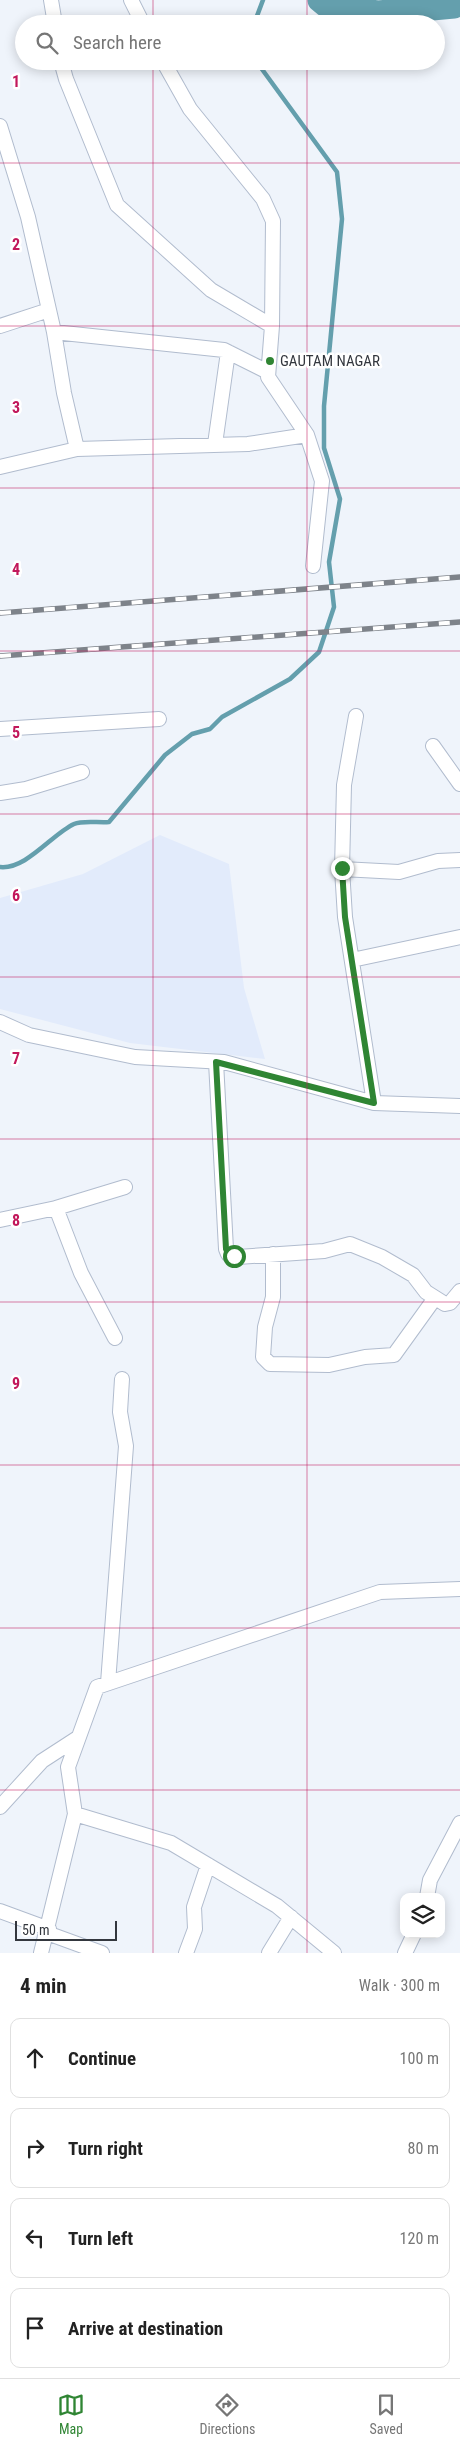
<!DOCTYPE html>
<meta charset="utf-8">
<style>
body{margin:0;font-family:"Roboto Condensed",sans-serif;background:#f2f2f2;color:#222}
.controls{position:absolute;right:15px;bottom:15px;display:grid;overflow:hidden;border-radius:10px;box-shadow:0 2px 12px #0003}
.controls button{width:45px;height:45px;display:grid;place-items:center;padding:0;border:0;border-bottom:1px solid #e0e0e0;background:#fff;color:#222;font:25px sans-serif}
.scale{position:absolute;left:15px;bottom:12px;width:102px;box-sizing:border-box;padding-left:5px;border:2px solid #33373e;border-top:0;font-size:14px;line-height:18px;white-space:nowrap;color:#33373e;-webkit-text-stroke:4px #fff;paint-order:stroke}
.stop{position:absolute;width:15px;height:15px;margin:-11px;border:4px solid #2f8533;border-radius:50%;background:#fff}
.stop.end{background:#2f8533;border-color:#fff;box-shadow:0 1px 5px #0008}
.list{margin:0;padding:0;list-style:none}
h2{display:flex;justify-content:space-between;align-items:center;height:65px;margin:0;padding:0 20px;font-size:21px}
h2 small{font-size:16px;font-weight:400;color:#767676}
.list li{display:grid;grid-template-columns:32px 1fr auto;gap:15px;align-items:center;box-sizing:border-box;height:80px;margin:0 10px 10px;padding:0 10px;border:1px solid #e0e0e0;border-radius:10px}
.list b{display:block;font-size:19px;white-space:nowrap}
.list em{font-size:16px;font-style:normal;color:#767676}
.icon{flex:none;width:28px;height:28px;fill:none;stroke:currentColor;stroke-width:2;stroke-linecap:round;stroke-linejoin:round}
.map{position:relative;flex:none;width:460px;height:1953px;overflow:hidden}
.search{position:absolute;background:#fff;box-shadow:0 2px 12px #0003;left:15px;right:15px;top:15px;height:55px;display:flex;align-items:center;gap:12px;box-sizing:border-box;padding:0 18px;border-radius:28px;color:#767676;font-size:19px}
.sheet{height:425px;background:#fff}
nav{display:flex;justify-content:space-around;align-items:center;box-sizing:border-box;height:70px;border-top:1px solid #e0e0e0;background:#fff;font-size:14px;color:#767676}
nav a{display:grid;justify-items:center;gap:2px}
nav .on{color:#2f8533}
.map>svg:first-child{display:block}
</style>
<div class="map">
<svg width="460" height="1953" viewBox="0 0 460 1953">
<rect width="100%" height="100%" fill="#eff4fb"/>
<path fill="#e2ebfb" d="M160,835L229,864L244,988L265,1059L130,1043L0,1009V898L83,874Z"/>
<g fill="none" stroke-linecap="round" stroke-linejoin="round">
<path stroke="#649fad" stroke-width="4.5" d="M254,24L263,0
M0,867C26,870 52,834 74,824C83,820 99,823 109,822L165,755L192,734L210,729L222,717L290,679L319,652L334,607L329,562L340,499L324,448V406L342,219L337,172L256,61"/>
<path stroke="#649fad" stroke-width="25" d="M320,0L326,5L378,13L454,6L460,2"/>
<defs>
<path id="minor" d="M51,0L55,24
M131,0L143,24
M61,61L66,79L117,205L211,290L272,326
M163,61L190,109L263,199L273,221L272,326L268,377L307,435L322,481L313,566
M0,126L28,217L54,332L224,350L268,372
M0,326L49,310
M54,332L64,393L77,449
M215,444L228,352
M0,467L77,449L248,444L307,435
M356,716L344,785L342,869L345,917L374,1103
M0,729L159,719
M433,746L460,784
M0,793L26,789L82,772
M342,869L399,872L438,861L460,860
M352,960L460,937
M0,1022L29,1035L135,1057L224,1062L374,1103L460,1106
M216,1062L226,1249L228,1254L238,1257L324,1251L350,1244L382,1257L413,1275L426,1292L445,1304L450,1303L460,1291
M56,1208L125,1187
M0,1220L56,1208L81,1273L115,1338
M273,1254V1297L265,1327L263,1357L270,1364L329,1365L365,1357L394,1355L435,1298
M108,1683L126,1446L120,1412L122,1379
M0,1807L42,1761L79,1737
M427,1897L430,1880L460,1823
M0,1911L49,1929
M47,1933L102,1953
M41,1953L75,1814
M186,1953L195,1929L194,1907L208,1865
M269,1953L291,1917
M334,1953L277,1906L171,1843L75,1814L68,1767L97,1687L380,1592L460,1589
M405,1953L414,1934"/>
</defs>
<use href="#minor" stroke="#b1bcce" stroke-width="16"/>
<use href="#minor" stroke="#fff" stroke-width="14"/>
<defs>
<path id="rail" d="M0,613L460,577
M0,656L460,622"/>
</defs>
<use href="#rail" stroke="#7e838a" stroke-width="5.5"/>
<use href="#rail" stroke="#fff" stroke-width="4" stroke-dasharray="11" stroke-linecap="butt"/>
</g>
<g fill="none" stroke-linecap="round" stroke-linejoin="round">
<path stroke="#2f8533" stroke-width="6" d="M234,1256L228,1254L226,1249L216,1062L374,1103L345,917L342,868"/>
</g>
<path fill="none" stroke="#c2185b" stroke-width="1" stroke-opacity="0.55" d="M153,0V24M307,0V24M153,61V1953M307,61V1953M0,163H460M0,326H460M0,488H460M0,651H460M0,814H460M0,977H460M0,1139H460M0,1302H460M0,1465H460M0,1628H460M0,1790H460"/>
<circle fill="#2f8533" stroke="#fff" stroke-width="2" cx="270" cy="361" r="5"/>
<g text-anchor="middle" stroke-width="5" stroke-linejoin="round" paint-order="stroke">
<g font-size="15" fill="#33373e" stroke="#fff" text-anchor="start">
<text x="280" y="366">GAUTAM NAGAR</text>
</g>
</g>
<g font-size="16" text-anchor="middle" font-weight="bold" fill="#c2185b" stroke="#fff" stroke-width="5" stroke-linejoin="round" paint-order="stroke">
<text x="16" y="87">1</text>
<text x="16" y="250">2</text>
<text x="16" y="413">3</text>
<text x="16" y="575">4</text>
<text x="16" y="738">5</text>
<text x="16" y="901">6</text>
<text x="16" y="1064">7</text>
<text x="16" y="1226">8</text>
<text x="16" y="1389">9</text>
</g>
</svg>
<div class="controls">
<button><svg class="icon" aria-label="layers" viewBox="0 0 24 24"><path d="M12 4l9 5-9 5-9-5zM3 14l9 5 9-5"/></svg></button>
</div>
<div class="scale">50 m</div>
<div class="stop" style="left:234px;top:1256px"></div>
<div class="stop end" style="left:342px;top:868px"></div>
<div class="search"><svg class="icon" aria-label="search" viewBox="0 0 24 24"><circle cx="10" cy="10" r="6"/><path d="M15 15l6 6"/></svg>Search here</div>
</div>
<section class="sheet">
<h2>4 min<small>Walk · 300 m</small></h2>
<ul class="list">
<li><svg class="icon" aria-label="ahead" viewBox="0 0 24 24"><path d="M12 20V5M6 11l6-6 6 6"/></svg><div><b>Continue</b></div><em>100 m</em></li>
<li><svg class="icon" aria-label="right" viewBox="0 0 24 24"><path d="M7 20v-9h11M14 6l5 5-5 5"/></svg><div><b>Turn right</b></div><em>80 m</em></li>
<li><svg class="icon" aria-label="left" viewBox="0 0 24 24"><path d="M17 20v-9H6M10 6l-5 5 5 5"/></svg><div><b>Turn left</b></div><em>120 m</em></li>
<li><svg class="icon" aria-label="arrive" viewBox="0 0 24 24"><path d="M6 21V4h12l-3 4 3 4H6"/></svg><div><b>Arrive at destination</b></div></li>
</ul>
</section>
<nav>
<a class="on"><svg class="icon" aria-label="map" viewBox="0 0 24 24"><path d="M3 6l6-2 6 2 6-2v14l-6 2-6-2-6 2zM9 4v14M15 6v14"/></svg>Map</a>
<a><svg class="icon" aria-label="directions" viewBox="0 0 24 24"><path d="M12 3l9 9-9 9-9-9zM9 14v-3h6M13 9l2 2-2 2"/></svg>Directions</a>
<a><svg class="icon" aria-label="saved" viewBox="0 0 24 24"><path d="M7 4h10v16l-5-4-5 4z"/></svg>Saved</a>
</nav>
